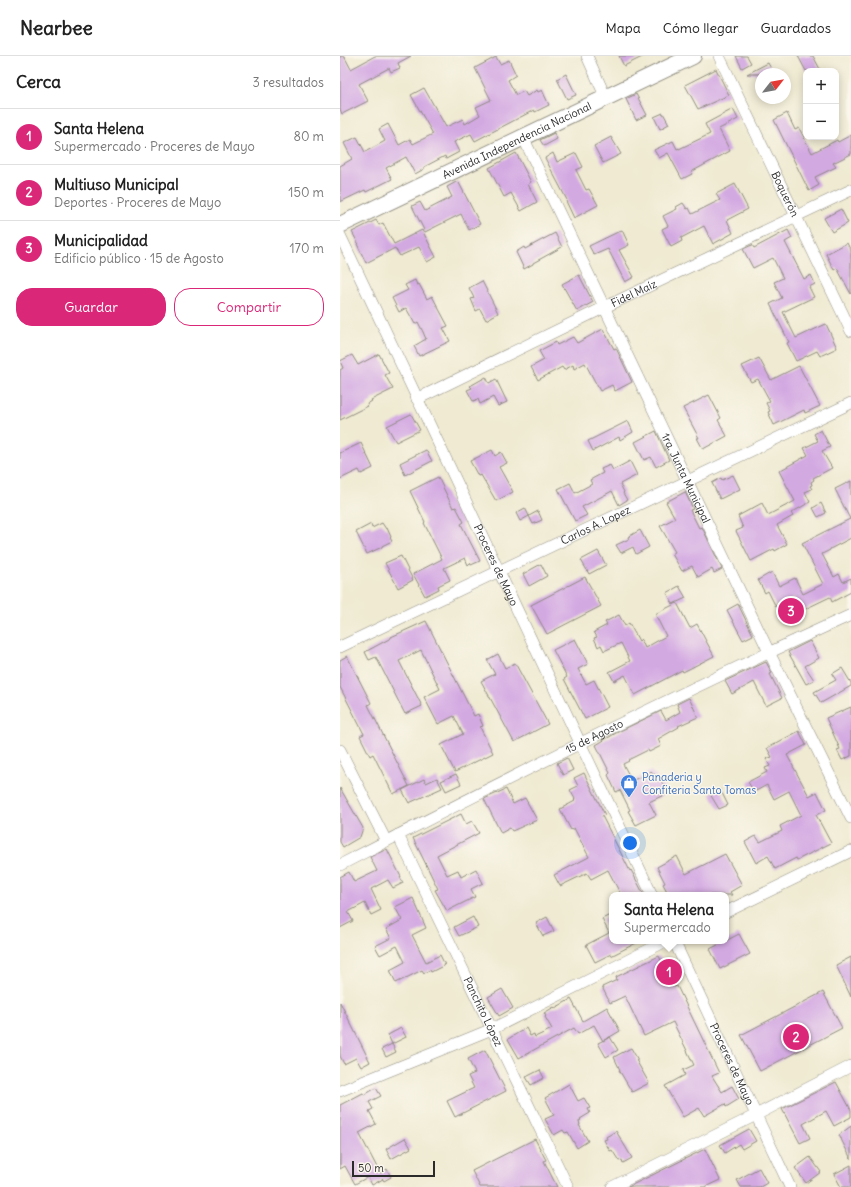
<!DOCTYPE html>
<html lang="es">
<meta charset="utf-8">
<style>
body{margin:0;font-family:Delius,sans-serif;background:#f2f2f2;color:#222}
.controls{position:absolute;right:12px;top:12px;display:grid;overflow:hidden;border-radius:8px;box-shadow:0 2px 10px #0003}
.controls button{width:36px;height:36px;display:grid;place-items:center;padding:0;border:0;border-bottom:1px solid #e0e0e0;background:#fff;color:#222;font:20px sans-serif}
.compass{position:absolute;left:415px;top:12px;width:36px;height:36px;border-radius:50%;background:#fff;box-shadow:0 2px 10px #0003;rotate:59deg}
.scale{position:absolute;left:12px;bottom:10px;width:83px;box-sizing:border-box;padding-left:4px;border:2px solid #2b2b2b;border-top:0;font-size:11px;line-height:14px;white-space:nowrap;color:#2b2b2b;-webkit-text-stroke:3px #fbf7ec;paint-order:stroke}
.you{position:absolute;left:290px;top:787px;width:14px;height:14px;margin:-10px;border:3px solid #fff;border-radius:50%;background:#1a73e8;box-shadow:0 0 0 6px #1a73e833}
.badge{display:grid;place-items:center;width:26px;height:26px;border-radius:50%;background:#db2777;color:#fff;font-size:13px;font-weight:700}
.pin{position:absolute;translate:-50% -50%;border:2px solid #fff;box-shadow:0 1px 4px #0006}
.popup{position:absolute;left:269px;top:836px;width:120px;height:52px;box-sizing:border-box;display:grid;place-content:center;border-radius:8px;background:#fff;filter:drop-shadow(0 1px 3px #0005);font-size:13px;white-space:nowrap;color:#767676}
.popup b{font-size:15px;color:#222}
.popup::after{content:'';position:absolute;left:50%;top:100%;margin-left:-8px;border:8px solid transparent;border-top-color:#fff}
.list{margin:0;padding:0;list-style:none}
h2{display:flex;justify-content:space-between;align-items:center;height:52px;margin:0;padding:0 16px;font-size:17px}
h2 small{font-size:13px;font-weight:400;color:#767676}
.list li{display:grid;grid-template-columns:26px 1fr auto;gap:12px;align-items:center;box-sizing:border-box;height:56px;padding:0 16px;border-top:1px solid #e0e0e0}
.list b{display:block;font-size:15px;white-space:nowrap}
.list p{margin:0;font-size:13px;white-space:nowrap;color:#767676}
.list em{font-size:13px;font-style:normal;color:#767676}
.actions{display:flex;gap:8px;padding:12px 16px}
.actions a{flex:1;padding:9px 0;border:1px solid #db2777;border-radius:16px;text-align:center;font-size:14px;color:#db2777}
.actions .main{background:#db2777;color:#fff}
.map{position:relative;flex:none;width:511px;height:1131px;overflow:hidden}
header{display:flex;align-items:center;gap:24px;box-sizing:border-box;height:56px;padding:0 20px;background:#fff;border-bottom:1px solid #e0e0e0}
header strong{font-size:19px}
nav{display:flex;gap:22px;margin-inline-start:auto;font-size:14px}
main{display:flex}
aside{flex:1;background:#fff}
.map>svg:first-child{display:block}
</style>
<header>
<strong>Nearbee</strong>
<nav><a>Mapa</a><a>Cómo llegar</a><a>Guardados</a></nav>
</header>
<main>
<aside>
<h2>Cerca<small>3 resultados</small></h2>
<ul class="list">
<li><span class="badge">1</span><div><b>Santa Helena</b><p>Supermercado · Proceres de Mayo</p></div><em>80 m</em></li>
<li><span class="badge">2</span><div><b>Multiuso Municipal</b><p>Deportes · Proceres de Mayo</p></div><em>150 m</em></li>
<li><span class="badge">3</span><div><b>Municipalidad</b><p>Edificio público · 15 de Agosto</p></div><em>170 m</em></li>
</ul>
<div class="actions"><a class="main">Guardar</a><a>Compartir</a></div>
</aside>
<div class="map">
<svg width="511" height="1131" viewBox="0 0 511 1131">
<rect width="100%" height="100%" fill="#fbf7ec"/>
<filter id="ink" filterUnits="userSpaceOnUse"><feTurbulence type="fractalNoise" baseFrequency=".025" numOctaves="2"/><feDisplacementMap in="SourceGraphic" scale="8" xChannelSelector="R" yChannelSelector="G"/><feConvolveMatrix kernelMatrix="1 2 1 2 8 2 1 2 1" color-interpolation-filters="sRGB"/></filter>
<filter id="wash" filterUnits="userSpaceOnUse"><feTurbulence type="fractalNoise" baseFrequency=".012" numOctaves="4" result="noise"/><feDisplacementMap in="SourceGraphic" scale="16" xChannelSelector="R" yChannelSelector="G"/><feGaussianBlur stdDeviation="0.9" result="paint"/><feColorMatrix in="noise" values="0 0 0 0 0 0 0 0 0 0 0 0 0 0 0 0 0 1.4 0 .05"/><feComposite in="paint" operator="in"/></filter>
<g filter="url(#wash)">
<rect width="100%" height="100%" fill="#efead1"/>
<g id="blocks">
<path fill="#d3a9e2" d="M0,0H4L11,13L35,0H71L58,7L60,12L51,16L49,12L19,28L28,45L2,58L0,53Z
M279,0H304L284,10Z
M396,0H407L411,7L402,12Z
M458,0H473L481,15H466Z
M156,1L160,8L169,4L176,19L168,24L176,39L184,35L187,40L197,34L198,36L202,34L209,49L195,56L194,54L135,85L131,78L114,86L119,96L106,103L105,100L84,111V113L75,118L66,101L46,112L52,123L26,136L25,134L0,146V110L12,103L4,87L17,81L25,96L45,85L39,73L48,68L59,89L70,83L73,88L93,78L71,39L84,32L106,71L123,63L125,68L140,59L136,51L151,44L135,12Z
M428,7L434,18H407Z
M376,13L389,39L358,53L345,29Z
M226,18L236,39L227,43L217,23Z
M296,38L307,59L296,64L286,43Z
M393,53L398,63L379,73L390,95L351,116L352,118L342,123L328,97L319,102L314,94L333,85L337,93L339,92V93L370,78L365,68Z
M323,57L329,68L320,73L314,61Z
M447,57L455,74L459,72L472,97L497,84L498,86L511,79V98L493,107L496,111L475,121L479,129L469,135L434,64Z
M214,77L217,83L204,90L200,84Z
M271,81L281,98L263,107L254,90Z
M176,97L191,126L188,128L197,146L181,155L171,137L164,141L149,112Z
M213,97L217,106L236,97L243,111L236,114L246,134L249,133L258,149L234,162L226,145L227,144L205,102Z
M118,125L140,168L129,174L121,158L85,176L72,150L80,146L85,155L112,141L107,131Z
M395,128L408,153L387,164L393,177L373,188L364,170L341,182L342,185L331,191L322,173L328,170L323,160L337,153L336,151L343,147L347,153L349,152L352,158L380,144L376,138Z
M501,153L508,167L492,176L484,162Z
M36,164L39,169L43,167L54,188L82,174L96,201L87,206L79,191L60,200L55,192L26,207L17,188L18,187L12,176Z
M282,174L289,189L279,194L294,221L285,226L268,193L254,199L249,190Z
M448,174L452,182L445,186L464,223L471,219L475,228L469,231L474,241L443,256L456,282L486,268L497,292L480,300L477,295L456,305L447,287L449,286L430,248L442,242L434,226L443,222L433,202L413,212L403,193L412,189L414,192Z
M215,177L222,191L193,207V208L184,213L176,196L184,191L185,193Z
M507,187L511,195V238L497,212L494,214L486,198Z
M239,219L253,246L237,255L222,228Z
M75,224L77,229L79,228L87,243L92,240L108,270L103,272L110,285L79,300L74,290L86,283L83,276L78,266L75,268L66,252L59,256L52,242L68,234L65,229Z
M142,225L158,257L146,264L140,253L136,255L131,243L134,242L129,232Z
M263,273L274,293L276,292L292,326L275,335L272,329L260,335L245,307L234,313L233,309L224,314L222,311L198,324L191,311L204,304L199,295L216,286L217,289L233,281L237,287Z
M39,298L49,317L45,319L53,333L31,344L32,345L27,348L28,350L0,364V314L3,312L0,305L12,299L18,309Z
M419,302L431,324L459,310L480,350L465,357L464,354L434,369L428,356L430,355L426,347L430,345L418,323L411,326L402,310Z
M146,321L149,327L156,323L167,346L158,350L153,341L140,348L138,343L133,345L127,334L132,332L130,330Z
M369,339L381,362L378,364L387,380L363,393L357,382H359L343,352Z
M71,358L80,374L56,386L47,370Z
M288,365L293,376L280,384L279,381L253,395L248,385Z
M481,374L490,391L482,395L492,412L473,422L474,424L471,426L472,429L470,430L472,433L465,436L470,446L451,457L453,460L437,469L447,488L435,495L434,493L411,505L396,475L403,472L398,460L422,447L428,459L455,445L439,415L468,399L464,392L478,385L474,378Z
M316,375L329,404L316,411L311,401L304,404L295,386Z
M21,387L33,412L21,418L19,414L0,423V397Z
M86,394L92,405L65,419L60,407Z
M152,394L155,400L161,396L167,407L159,411L173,436L156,445L141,419L138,420L130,405Z
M290,405L297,419L280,428L284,436L283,437L287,444L279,449L272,435L242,451L247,459L235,465L218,433L230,427L235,437L252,428L250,424L263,417L261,413L270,409L273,414Z
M393,419L400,433L380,443L372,427L381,422L382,424Z
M98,421L113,452L116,451L124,466L121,468L140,505L131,509L130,507L128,509L125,502L104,512L110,524L98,530L99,533L85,540L73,518L102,503L84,467L85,466L70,435Z
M511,425V482L490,493V494L482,498L494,521L499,518L503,526L511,522V536L492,546L490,541L461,555L454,542L436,551L428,535L425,537L418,524L432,516L439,530L455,522L463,538L483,528L462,487L510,463L495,433Z
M345,436L353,453L350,454L359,472L362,471L382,513L374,517L372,513L358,521L352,510L342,515L332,498L335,496L320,470L335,462L326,446Z
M481,447L486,457L478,461L473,452Z
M185,452L189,460L180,465L176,457Z
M198,455L202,464L193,468L189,460Z
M42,467L46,473L47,472L51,481L50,482L52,485L42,490V491L27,498L16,476L31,468L32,472Z
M300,474L309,491L296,498L293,491L281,497L276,489L289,483L288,481Z
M258,495L266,509L249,518L241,504Z
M61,500L73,524L58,532L45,507Z
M201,508L207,520L189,530L183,518Z
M245,521L261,550L207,578L191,549Z
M339,530L346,542L333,548L327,537Z
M337,547L350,572L357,568L374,600L343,616L342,614L295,639L285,619L274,625L269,616L290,605L281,587L264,595L261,589L258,591L254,582L257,581L254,576L267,569L265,566L279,559L285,570L289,567L299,585L301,583L305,592L326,580L315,558Z
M398,548L413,579L403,584L387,554Z
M86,565L134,660L138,658L143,670L140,671L153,697L115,716L101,689L123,678L114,660L98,668L84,641L100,633L81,594L59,605L82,650L65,658L36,601L29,604L25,596L51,582V581Z
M235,583L248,608L238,613L246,628L254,624L268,651L245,663L224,623L227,621L213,594Z
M470,585L479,602L465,610L474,624L466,628L448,596Z
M158,598L165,612L175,607L208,668L174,686L141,625L155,618L147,604Z
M7,600L31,647L28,649L69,730L53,738L33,698L30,700L20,680L24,678L0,631V604Z
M426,606L432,617L430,618L442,642L426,650L414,626L392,638L385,625Z
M502,612L511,627V630L481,647L474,636L496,624L492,618Z
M349,642L358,661L338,670L339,671L318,683L321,690L309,696L308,694L288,704L289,705L283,708L292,725L311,715L314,719L315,718L318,724L320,722L328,737L309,746L316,759L296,769L288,755L290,754L280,734L276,736L268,719L270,717L256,689L276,677L321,655L326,664L340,656L337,648Z
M511,651V700L502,704L497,694L500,693L486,662Z
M459,675L466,689L447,699L469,740L477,736L486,754L476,759L491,787L457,804L456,802L435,813L428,800L416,807L405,786L416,780L420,786L442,775L440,770L461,759L449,735L434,743L427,729L414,736L408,726L427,716L425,712L430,710L426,703L432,701L427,692Z
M227,702L233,714L223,719L217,707Z
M244,717L265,759L262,760L290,815L291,814L304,839H281L268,814L251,823L247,817L220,830L214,819L249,801L234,772L231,774L220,753L235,745L234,744L235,743L230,734L238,730L234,722Z
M116,718L121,728L106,735L101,725Z
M97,722L102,732L69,747L62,734L84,723L86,727Z
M0,732L23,772L20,781L3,791L0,786Z
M166,733L173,748L185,742L197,764L172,775L170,772L161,777L144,743Z
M380,733L388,749L379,753L370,738Z
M121,758L126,768L132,765L139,777L97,799L107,819L118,814L121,821L136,813L143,827L131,833L135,841L107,855L95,834L98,833L73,782Z
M47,793L61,821H60L63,827L53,832L48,824L31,833L41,854L31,859L25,847L8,856L13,865L0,872V821L9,816L14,826L37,815L30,801Z
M385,798L402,829L390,836L392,839H329L323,828L325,827L317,811L337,800L346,818Z
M73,842L86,872L72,879L86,906L100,899L105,909L91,916L90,914L84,917L82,914L56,927L50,914L65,906L57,890L40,899L35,890L51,882L46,873L62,864L55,851Z
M272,858V885H300L271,900V898L255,906L246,889L269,877L262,863Z
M133,861L138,871L119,880L114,871Z
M207,861L214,875L203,880L196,867Z
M399,878L410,898L380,913L370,893Z
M319,900L334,931L337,930L379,1017L372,1020L382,1036L392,1030L399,1043L386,1051L385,1048L364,1060L359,1052L343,1061L325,1030L345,1019L343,1014L354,1009L333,966L304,980L285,940L270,947L262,931L277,924L276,921Z
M511,901V941L496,909Z
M162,933L173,952L159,960L148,941Z
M483,936L502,972L420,1015L401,979Z
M231,943L243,965L267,951L280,975L263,985L254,969L238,978L234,972L179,1002L168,983L186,972L190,980L194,978L195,981L212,973L205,961L206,960L204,957L214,951L215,952Z
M0,946L30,1006L21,1011L16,1002L4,1008L0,1000Z
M61,972L66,981L52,988L48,979Z
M270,981L278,994L266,1001L258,987Z
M52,988L56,996L46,1001L42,993Z
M291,992L298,1004H296L309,1027L292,1036L279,1014H280L274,1001Z
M145,994L166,1035L115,1061L107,1045L134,1032L128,1020L135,1017L128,1003Z
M200,1014L204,1022L191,1029L186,1021Z
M496,1026L511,1054V1061L494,1070L486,1055L463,1068L470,1082L460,1087L442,1053Z
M229,1028L238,1045L244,1042L250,1052L248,1053L250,1057L240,1063L241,1064L239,1065L240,1069H239L248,1085L237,1092L228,1076L225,1077L223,1074L214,1079L205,1063L214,1059L205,1042Z
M36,1032L41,1040L29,1046L33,1053L29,1055L36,1068L19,1077L40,1117L47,1113L51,1121L44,1125L42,1122L43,1123L32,1129L28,1121L15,1128L5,1110L0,1113V1049L23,1037L24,1039Z
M511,1070V1103L499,1079Z
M409,1073L416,1085L402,1093L399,1088L385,1097L380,1089Z
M276,1075L292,1102L283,1107L282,1104L279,1105L272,1094L270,1095L264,1084L267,1083L266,1081Z
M65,1082L71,1092L51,1103L46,1093Z
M195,1083L206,1104L204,1105L217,1131H140L132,1115Z
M365,1093L380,1124L365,1131H288Z
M470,1101L481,1116L466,1127L455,1112Z
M511,1109V1131H501L494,1118Z
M419,1112L427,1127L420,1131H401L397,1124Z"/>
</g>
</g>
<g filter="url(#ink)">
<use href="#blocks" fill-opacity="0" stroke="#8d8a7e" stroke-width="1"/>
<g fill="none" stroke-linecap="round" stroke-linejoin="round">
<defs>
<g id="street">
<path d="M247,0L266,42"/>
<path id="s1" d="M379,0L511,275"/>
<path id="s2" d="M183,81L429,596L511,762"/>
<path id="s3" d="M0,179L312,839"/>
<path id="s4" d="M77,343L265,251L511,134"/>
<path id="s5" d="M0,591L511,347"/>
<path d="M0,694L46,785"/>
<path id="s6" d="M58,779L228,1131"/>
<path id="s7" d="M0,809C168,722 338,637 511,559"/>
<path d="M386,856L511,795"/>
<path id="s8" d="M334,885L450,1131"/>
<path d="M0,1035L152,973L326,885"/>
<path d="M272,1131L416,1059L511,1010"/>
</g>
<g id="secondary">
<path id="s9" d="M0,169L353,0"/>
</g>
</defs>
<use href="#street" stroke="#8d8a7e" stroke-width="12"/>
<use href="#secondary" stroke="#8d8a7e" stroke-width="18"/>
<use href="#street" stroke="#fff" stroke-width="11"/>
<use href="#secondary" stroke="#fff" stroke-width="16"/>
</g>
</g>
<defs>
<symbol id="shop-pin" viewBox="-11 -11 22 30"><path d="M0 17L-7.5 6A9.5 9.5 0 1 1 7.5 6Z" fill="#3f7fe0" stroke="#fbf7ec"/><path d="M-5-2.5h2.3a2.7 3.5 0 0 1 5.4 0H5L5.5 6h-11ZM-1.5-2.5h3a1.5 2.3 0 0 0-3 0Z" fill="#fff"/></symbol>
</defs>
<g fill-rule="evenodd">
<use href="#shop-pin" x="279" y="717" width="20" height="27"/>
</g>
<g text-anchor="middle" stroke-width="3" stroke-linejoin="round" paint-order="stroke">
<g font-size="11" fill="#2b2b2b" stroke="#fbf7ec">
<text dy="4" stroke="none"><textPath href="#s9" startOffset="196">Avenida Independencia Nacional</textPath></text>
<text dy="4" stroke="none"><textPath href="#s1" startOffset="153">Boquerón</textPath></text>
<text dy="4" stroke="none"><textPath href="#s4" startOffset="241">Fidel Maíz</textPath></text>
<text dy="4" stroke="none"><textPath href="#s2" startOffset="378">1ra. Junta Municipal</textPath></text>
<text dy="4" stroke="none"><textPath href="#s5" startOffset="283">Carlos A. Lopez</textPath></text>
<text dy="4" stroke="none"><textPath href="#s3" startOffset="365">Proceres de Mayo</textPath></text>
<text dy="4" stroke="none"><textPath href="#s7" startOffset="285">15 de Agosto</textPath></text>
<text dy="4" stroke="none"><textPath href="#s6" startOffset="196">Panchito López</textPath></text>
<text dy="4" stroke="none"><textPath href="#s8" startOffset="136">Proceres de Mayo</textPath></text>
</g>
<g font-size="11" fill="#366cbe" stroke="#fbf7ec" text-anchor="start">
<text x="302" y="725">Panaderia y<tspan x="302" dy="13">Confiteria Santo Tomas</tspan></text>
</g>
</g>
</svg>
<div class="controls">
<button>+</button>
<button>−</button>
</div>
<svg class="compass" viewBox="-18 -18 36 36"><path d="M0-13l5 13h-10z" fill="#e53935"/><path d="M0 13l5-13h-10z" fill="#767676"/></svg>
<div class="scale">50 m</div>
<div class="you"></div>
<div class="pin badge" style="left:329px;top:916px">1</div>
<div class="popup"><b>Santa Helena</b>Supermercado</div>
<div class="pin badge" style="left:456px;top:981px">2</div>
<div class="pin badge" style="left:451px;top:555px">3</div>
</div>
</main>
